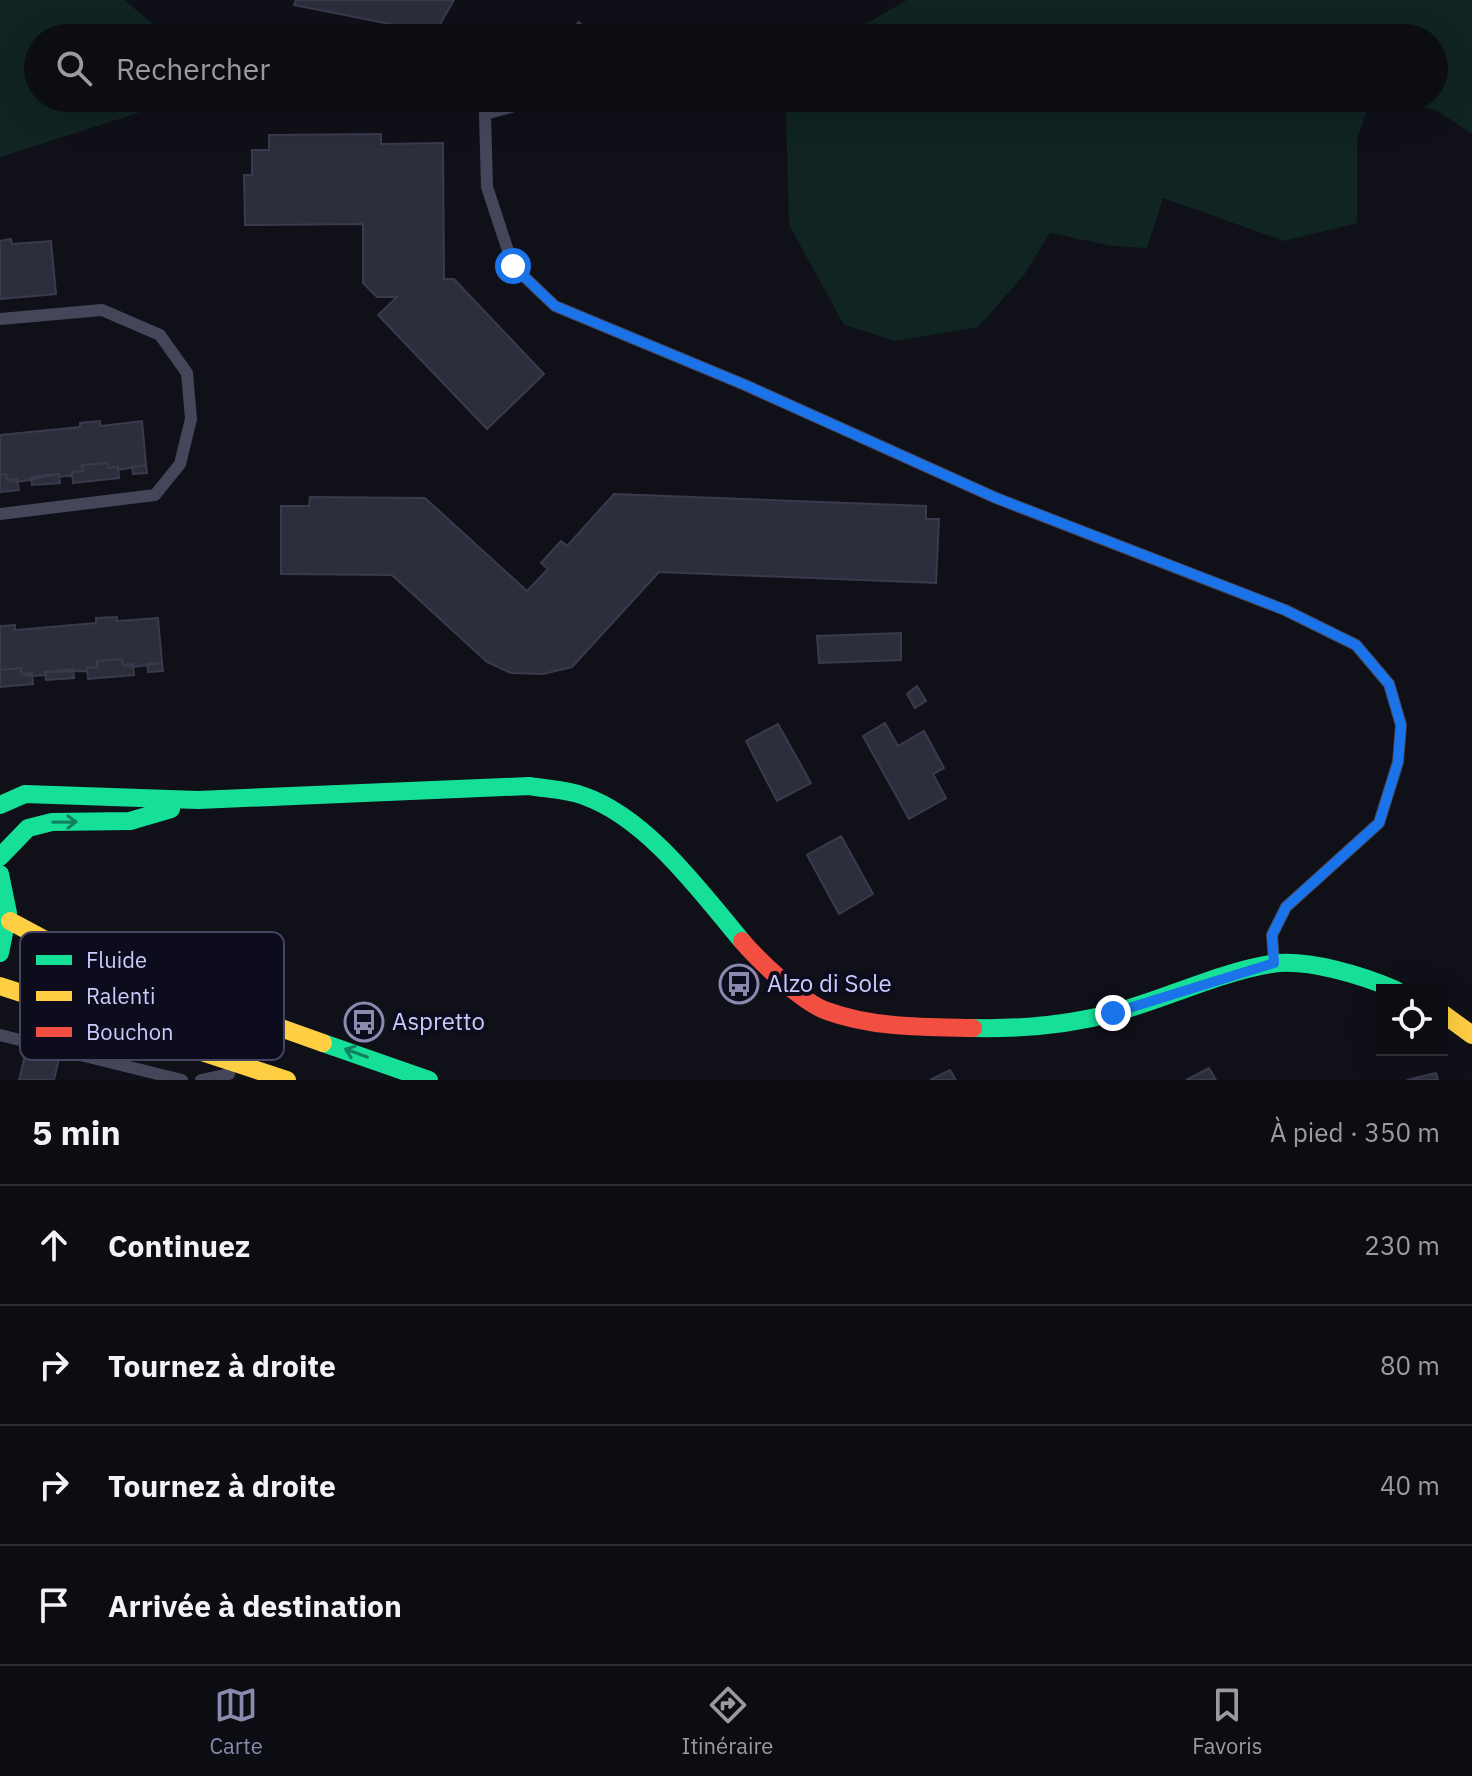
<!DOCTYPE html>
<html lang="fr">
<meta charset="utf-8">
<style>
body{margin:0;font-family:"IBM Plex Sans",sans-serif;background:#15151c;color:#f1f3f6}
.controls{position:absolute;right:24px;bottom:24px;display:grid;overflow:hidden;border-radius:0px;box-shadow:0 8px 32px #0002}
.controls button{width:72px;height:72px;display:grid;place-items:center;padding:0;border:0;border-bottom:2px solid #2c2c33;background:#0c0c13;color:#f1f3f6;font:40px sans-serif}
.stop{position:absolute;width:24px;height:24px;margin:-18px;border:6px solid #1a73e8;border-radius:50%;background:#fff}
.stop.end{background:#1a73e8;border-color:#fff;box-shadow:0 2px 8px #0008}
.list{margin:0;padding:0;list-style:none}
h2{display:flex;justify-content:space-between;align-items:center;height:104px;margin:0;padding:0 32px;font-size:34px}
h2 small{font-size:26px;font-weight:400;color:#9a9ba0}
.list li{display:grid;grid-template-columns:52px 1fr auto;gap:24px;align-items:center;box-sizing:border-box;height:120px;padding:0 32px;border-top:2px solid #2c2c33}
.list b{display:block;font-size:30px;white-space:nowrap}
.list em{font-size:26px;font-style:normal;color:#9a9ba0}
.icon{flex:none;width:44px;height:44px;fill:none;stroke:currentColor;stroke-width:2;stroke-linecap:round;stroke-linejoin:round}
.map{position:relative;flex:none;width:1472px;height:1080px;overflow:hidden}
.search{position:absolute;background:#0c0c13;box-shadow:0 8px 32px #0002;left:24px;right:24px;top:24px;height:88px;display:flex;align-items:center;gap:20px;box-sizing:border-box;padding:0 28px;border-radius:44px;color:#9a9ba0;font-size:30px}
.sheet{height:584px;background:#0c0c13}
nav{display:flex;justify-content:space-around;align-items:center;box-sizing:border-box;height:112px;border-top:2px solid #2c2c33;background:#0c0c13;font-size:22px;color:#9a9ba0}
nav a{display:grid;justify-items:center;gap:4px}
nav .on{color:#898aad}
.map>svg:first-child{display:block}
</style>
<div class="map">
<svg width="1472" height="1080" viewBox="0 0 1472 1080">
<rect width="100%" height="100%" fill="#101019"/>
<path fill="#102422" d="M0,0H124L170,38H38V98H185L0,157Z
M907,0H1472V134L1436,110L1371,100L1357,138V223L1284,241L1163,198L1147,248L1113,246L1050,233L1024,275L978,327L895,341L844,325L789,225L786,114L790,98H1434V38H830L859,28Z"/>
<path fill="#2d2e3c" stroke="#3b3a4d" stroke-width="2" d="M296,0H454L435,33L294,5Z
M579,22L594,38H568L565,34Z
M381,134V144L443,143L444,279H454L544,374L487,429L378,315L397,297H377L363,283V224L245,225L244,175H252V150H269V135Z
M11,239L12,244L51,241L56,294L0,299V241Z
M100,421L101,426L142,421L146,465L118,470V467L108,468L107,463L82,465L83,471L72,472V475L59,477V474L18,482L7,480L6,474L0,475V435L80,427V423Z
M107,463L108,468L118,467L119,478L73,483L72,472L83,471L82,465Z
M146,465L147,473L133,474L132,467Z
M6,474L7,480L17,479L19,490L0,492V475Z
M59,474L60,483L32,485L31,477Z
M614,494L926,506V519H939L936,583L659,572L572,667L543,674L511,673L487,662L392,575L281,574V506H309L310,497L425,498L527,591L548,569L541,563L561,541L567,546Z
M117,617V621L158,618L162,663L134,667L123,665L122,659L97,661V667L87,668V671L45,672L46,675L32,676L21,674V668L0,670V626L15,625V630L96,623V618Z
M901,633V660L819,663L817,636Z
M122,659L123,665L133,664L134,675L88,679L87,668L97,667V661Z
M162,663L163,671L148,672L147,664Z
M21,668V674L32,673L33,684L0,687V670Z
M73,669L74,678L46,680L45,672Z
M917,686L926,701L915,708L907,694Z
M885,723L898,746L924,731L944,768L933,774L946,798L909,819L863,736Z
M778,724L811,783L777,801L746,741Z
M841,836L873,894L839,914L807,855Z
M26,1051L59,1059L54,1080H19Z
M1209,1068L1216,1080H1186Z
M950,1070L956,1080H930Z
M1436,1073L1438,1080H1407Z"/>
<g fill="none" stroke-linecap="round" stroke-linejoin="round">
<path stroke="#45465a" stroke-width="12" d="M544,98L485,114L487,187L513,266L555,306L745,385L996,498L1285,610L1356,645L1389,684L1401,725L1398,762L1379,823L1286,907L1272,935L1274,962
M0,319L102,310L160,335L187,373L191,419L180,464L155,495L0,514
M0,1035L182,1080
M201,1080L229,1074"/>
<path stroke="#16e098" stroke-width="18" d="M0,805L25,794L198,800L529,786C547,789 567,789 584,796C647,818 700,891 742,941
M0,857L28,828L52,822L130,821L171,809
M0,874L8,913L0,953
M973,1028C1019,1029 1068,1025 1113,1013C1166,999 1217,973 1271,964C1307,958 1364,976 1396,990
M323,1043L429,1080"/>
<path stroke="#ffcf43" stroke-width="18" d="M10,921L64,950L140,967L211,1003L323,1043
M0,986L287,1080
M1442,1013L1472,1035"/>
<path stroke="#f24e42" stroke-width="18" d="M742,941C759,961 803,1003 827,1011C873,1028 925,1027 973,1028"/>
</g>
<defs><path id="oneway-shaft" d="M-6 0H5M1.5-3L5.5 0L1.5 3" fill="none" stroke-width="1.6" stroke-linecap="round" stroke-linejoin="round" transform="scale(2)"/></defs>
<g stroke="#128161">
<use href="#oneway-shaft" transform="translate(65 822) rotate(-1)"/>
<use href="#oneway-shaft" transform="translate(356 1053) rotate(-160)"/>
</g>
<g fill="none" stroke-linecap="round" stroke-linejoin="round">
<path stroke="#1a73e8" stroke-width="10" d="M513,266L555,306L745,385L996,498L1285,610L1356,645L1389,684L1401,725L1398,762L1379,823L1286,907L1272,935L1274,963L1113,1013"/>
</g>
<defs>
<symbol id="bus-ring" viewBox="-11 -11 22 22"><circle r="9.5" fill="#0d0c1d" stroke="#898aad" stroke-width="1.5"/><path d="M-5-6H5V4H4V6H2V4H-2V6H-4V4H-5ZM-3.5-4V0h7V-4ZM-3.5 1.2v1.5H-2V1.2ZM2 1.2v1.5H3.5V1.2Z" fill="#898aad"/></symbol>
</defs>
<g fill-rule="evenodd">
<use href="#bus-ring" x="717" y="962" width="44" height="44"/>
<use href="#bus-ring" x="342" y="1000" width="44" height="44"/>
</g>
<g text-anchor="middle" stroke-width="8" stroke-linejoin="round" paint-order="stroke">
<g font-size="24" fill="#cacbfd" stroke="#0d0c1d" text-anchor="start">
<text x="767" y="992">Alzo di Sole</text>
<text x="392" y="1030">Aspretto</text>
</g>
</g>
<rect x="20" y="932" width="264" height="128" rx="12" fill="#0d0c1d" stroke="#464560" stroke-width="2"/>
<rect x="36" y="955" width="36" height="10" fill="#16e098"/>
<rect x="36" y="991" width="36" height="10" fill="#ffcf43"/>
<rect x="36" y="1027" width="36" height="10" fill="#f24e42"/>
<g font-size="22" fill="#cacbfd">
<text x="86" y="968">Fluide</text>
<text x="86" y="1004">Ralenti</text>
<text x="86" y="1040">Bouchon</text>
</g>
</svg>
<div class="controls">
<button><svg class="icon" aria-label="locate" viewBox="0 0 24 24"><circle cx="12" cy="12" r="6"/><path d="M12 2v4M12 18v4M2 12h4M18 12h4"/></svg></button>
</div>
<div class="stop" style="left:513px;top:266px"></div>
<div class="stop end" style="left:1113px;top:1013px"></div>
<div class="search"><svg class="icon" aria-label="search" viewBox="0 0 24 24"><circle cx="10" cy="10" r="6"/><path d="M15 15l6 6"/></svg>Rechercher</div>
</div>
<section class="sheet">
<h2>5 min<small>À pied · 350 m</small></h2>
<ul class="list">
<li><svg class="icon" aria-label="ahead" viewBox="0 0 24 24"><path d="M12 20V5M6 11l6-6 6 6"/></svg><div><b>Continuez</b></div><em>230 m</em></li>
<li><svg class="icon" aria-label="right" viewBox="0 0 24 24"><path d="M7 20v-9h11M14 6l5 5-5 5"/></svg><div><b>Tournez à droite</b></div><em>80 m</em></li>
<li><svg class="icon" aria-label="right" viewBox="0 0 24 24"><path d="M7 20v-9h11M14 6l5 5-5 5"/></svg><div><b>Tournez à droite</b></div><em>40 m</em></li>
<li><svg class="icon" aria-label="arrive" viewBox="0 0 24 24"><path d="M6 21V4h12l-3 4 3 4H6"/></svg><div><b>Arrivée à destination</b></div></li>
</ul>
</section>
<nav>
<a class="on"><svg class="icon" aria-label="map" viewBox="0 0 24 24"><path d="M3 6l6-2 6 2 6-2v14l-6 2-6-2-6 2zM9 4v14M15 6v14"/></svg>Carte</a>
<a><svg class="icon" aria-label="directions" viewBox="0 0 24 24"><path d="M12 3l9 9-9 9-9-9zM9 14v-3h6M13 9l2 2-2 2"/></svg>Itinéraire</a>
<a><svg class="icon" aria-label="saved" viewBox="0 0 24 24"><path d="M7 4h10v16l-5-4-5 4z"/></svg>Favoris</a>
</nav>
